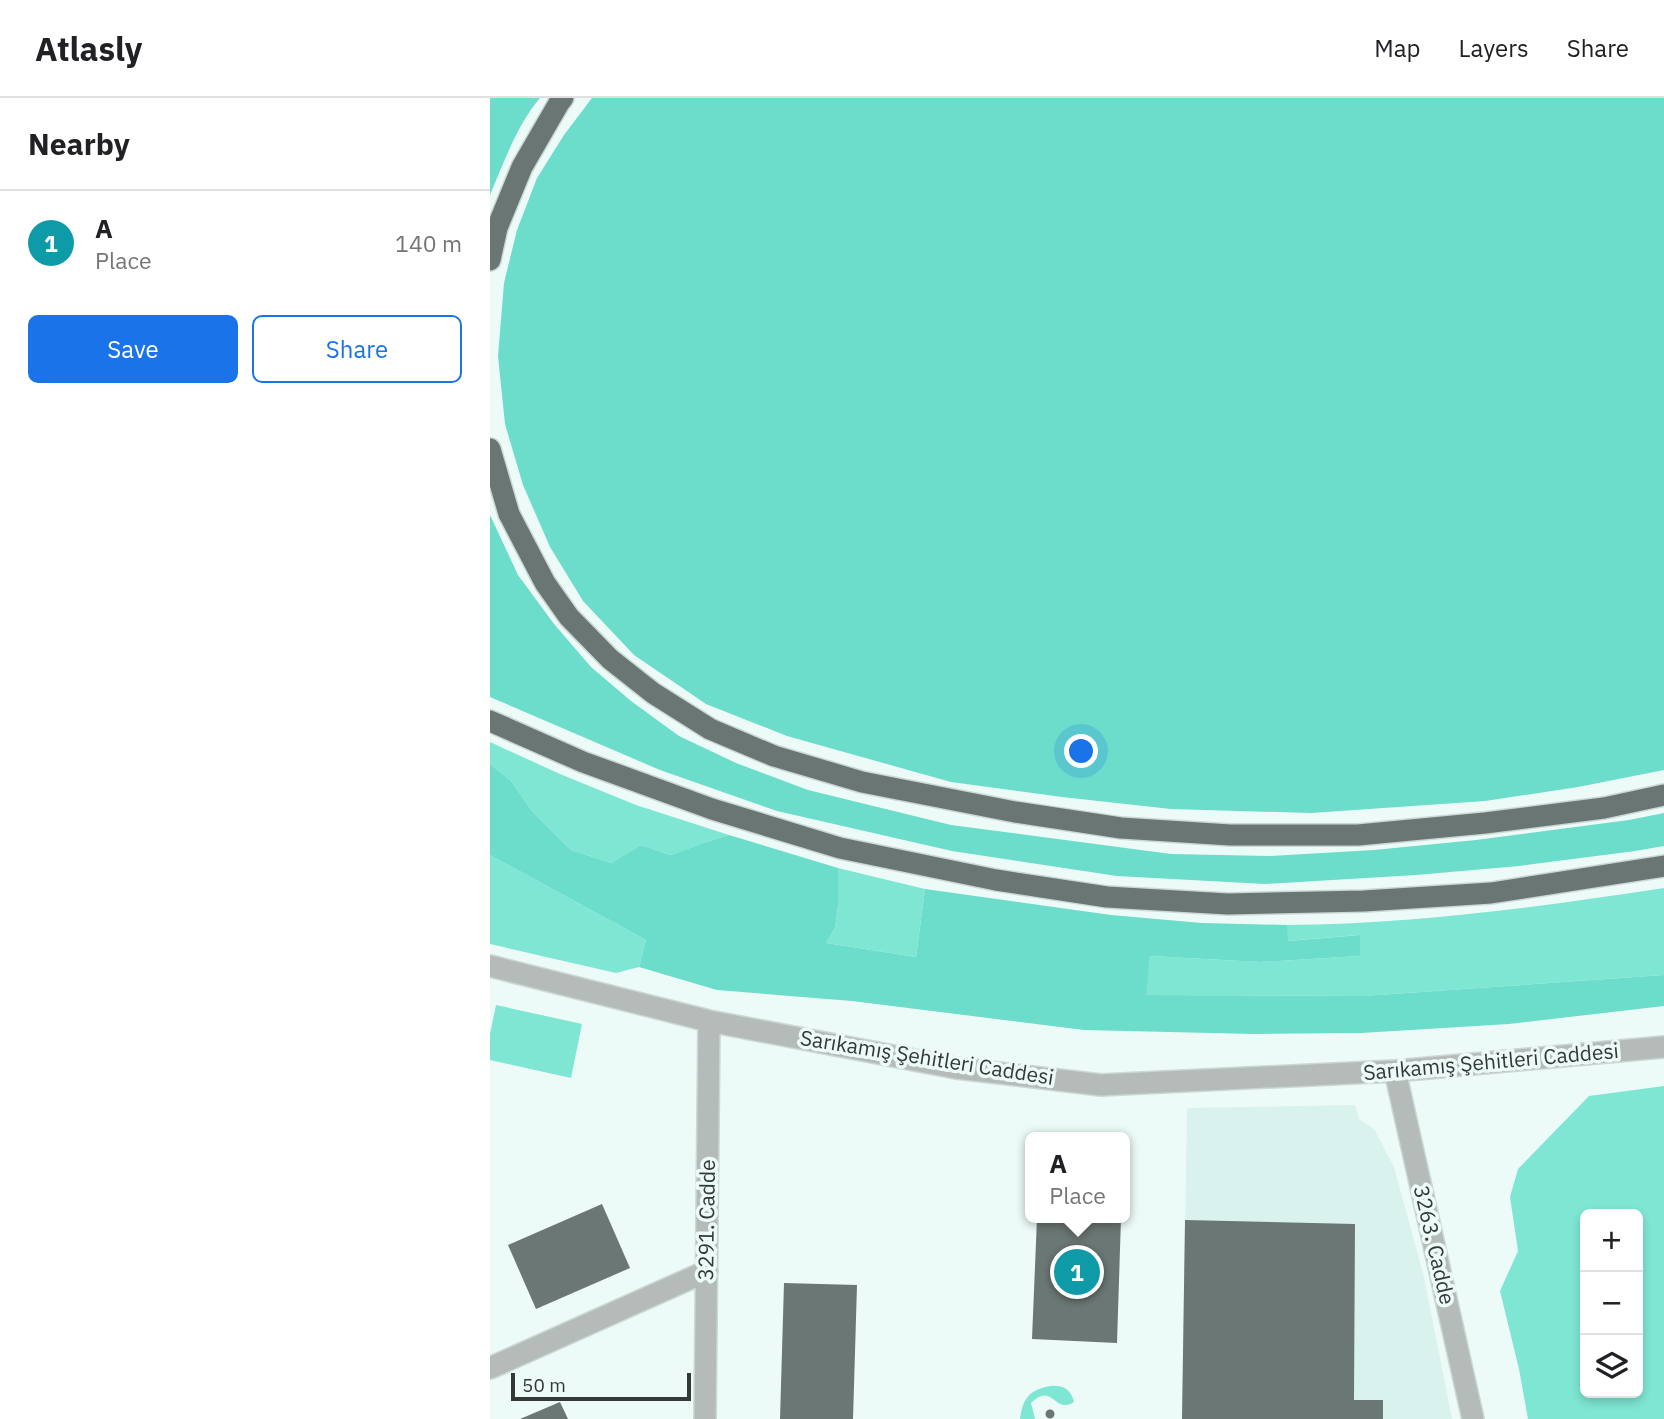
<!DOCTYPE html>
<meta charset="utf-8">
<style>
body{margin:0;font-family:"IBM Plex Sans",sans-serif;background:#f6f6f6;color:#202124}
.controls{position:absolute;right:21px;bottom:21px;display:grid;overflow:hidden;border-radius:10px;box-shadow:0 4px 10px #0003}
.controls button{width:63px;height:63px;display:grid;place-items:center;padding:0;border:0;border-bottom:2px solid #e0e0e0;background:#fff;color:#202124;font:35px sans-serif}
.scale{position:absolute;left:21px;bottom:18px;width:180px;box-sizing:border-box;padding-left:7px;border:4px solid #343938;border-top:0;font-size:19px;line-height:24px;white-space:nowrap;color:#343938;-webkit-text-stroke:5px #ecfbf8;paint-order:stroke}
.you{position:absolute;left:592px;top:654px;width:24px;height:24px;margin:-18px;border:5px solid #fff;border-radius:50%;background:#1a73e8;box-shadow:0 0 0 10px #1a73e833}
.badge{display:grid;place-items:center;width:46px;height:46px;border-radius:50%;background:#1a73e8;color:#fff;font-size:23px;font-weight:700}
.pin{position:absolute;translate:-50% -50%;border:4px solid #fff;box-shadow:0 2px 7px #0006}
.popup{position:absolute;left:535px;top:1034px;width:105px;height:91px;box-sizing:border-box;display:grid;place-content:center;border-radius:10px;background:#fff;filter:drop-shadow(0 2px 5px #0005);font-size:23px;white-space:nowrap;color:#757577}
.popup b{font-size:26px;color:#202124}
.popup::after{content:'';position:absolute;left:50%;top:100%;margin-left:-14px;border:14px solid transparent;border-top-color:#fff}
.list{margin:0;padding:0;list-style:none}
h2{display:flex;justify-content:space-between;align-items:center;height:91px;margin:0;padding:0 28px;font-size:30px}
h2 small{font-size:23px;font-weight:400;color:#757577}
.list li{display:grid;grid-template-columns:46px 1fr auto;gap:21px;align-items:center;box-sizing:border-box;height:105px;padding:0 28px;border-top:2px solid #e0e0e0}
.list b{display:block;font-size:26px;white-space:nowrap}
.list p{margin:0;font-size:23px;white-space:nowrap;color:#757577}
.list em{font-size:23px;font-style:normal;color:#757577}
.actions{display:flex;gap:14px;padding:21px 28px}
.actions a{flex:1;padding:16px 0;border:2px solid #1a73e8;border-radius:10px;text-align:center;font-size:24px;color:#1a73e8}
.actions .main{background:#1a73e8;color:#fff}
.icon{flex:none;width:38px;height:38px;fill:none;stroke:currentColor;stroke-width:2;stroke-linecap:round;stroke-linejoin:round}
.map{position:relative;flex:none;width:1174px;height:1321px;overflow:hidden}
header{display:flex;align-items:center;gap:42px;box-sizing:border-box;height:98px;padding:0 35px;background:#fff;border-bottom:2px solid #e0e0e0}
header strong{font-size:33px}
nav{display:flex;gap:38px;margin-inline-start:auto;font-size:24px}
main{display:flex}
aside{flex:1;background:#fff}
.map>svg:first-child{display:block}
</style>
<header>
<strong>Atlasly</strong>
<nav><a>Map</a><a>Layers</a><a>Share</a></nav>
</header>
<main>
<aside>
<h2>Nearby<small></small></h2>
<ul class="list">
<li><span class="badge" style="background:#0f9aa8">1</span><div><b>A</b><p>Place</p></div><em>140 m</em></li>
</ul>
<div class="actions"><a class="main">Save</a><a>Share</a></div>
</aside>
<div class="map">
<svg width="1174" height="1321" viewBox="0 0 1174 1321">
<rect width="100%" height="100%" fill="#ecfbf8"/>
<path fill="#daf2ed" d="M865,1007L869,1021L884,1031L904,1069L934,1179L962,1321H692L697,1010Z"/>
<path fill="#7fe6d4" fill-rule="evenodd" d="M0,644L70,676L146,707L239,737L216,744L181,757L151,747L121,765L81,752L42,713L21,683L0,666Z
M0,757L156,842L149,869L126,875L0,846Z
M348,770L435,791L426,859L336,845L345,830L348,808Z
M1174,790V877L873,898L655,897L660,858L770,864L870,858L869,837L797,843V827C923,826 1049,809 1174,790Z
M6,907L92,926L81,980L0,962V936Z
M1174,988V1321H1038L1029,1271L1010,1193L1028,1153L1020,1099L1028,1071L1099,998ZM1095,1116H1148V1295H1095Z
M560,1288C573,1287 581,1291 584,1304C564,1317 563,1283 541,1305L545,1321H530C533,1300 539,1292 560,1288Z"/>
<path fill="#6bddca" d="M0,0H50C28,25 13,66 0,97Z
M102,0H1174V672L1088,689L995,703L821,715L681,711L572,699L461,684L297,638L216,606L144,557L93,503L60,449L33,387L15,326L8,258L14,185L27,132L47,80L74,37Z
M0,417L28,477L64,526L101,569L141,603L189,638L246,665L318,692L461,727L681,756L780,758L884,752L986,742L1139,722L1174,715V748L1145,753L1029,768L926,777L775,786L627,778L462,753L287,713L170,672L0,599Z
M0,666L21,683L42,713L81,752L121,765L151,747L181,757L216,744L239,737L348,770V808L345,830L336,845L426,859L435,791L621,817L712,825L797,827L798,843L870,837V858L770,864L660,858L656,897L873,898L1174,877V908L1019,926L871,935L764,936L594,932L362,903L227,892L149,869L156,842L0,757Z"/>
<path fill="#6b7774" d="M112,1106L140,1170L46,1211L18,1147Z
M547,1120H631L627,1245L542,1241Z
M695,1122L865,1126L864,1302H893V1321H692Z
M294,1185L367,1187L363,1321H290Z
M70,1304L78,1321H30Z
M555.5 1316a4.5 4.5 0 1 1 9 0a4.5 4.5 0 1 1-9 0Z"/>
<g fill="none" stroke-linecap="round" stroke-linejoin="round">
<defs>
<path id="minor" d="M0,868L219,923L466,970L611,987L905,973L1174,949
M905,973L983,1321
M0,1270L217,1173
M215,1321L219,923"/>
<path id="motorway" d="M0,162L7,130L32,69L69,5L73,0
M0,351L19,416L55,485L79,519L120,561L163,595L220,631L284,658L372,684L525,714L631,730L740,737H868L995,725L1114,710L1174,697
M0,623L93,664L222,711L350,750L506,782L617,799L738,806L874,803L1001,795L1174,768"/>
</defs>
<use href="#minor" stroke="#cbd8d5" stroke-width="24"/>
<use href="#motorway" stroke="#cbd8d5" stroke-width="24"/>
<use href="#minor" stroke="#b4bbb9" stroke-width="21"/>
<use href="#motorway" stroke="#697673" stroke-width="21"/>
</g>
<g text-anchor="middle" stroke-width="7" stroke-linejoin="round" paint-order="stroke">
<g font-size="21" fill="#343938" stroke="#ecfbf8">
<text transform="translate(437 960) rotate(9)" y="7">Sarıkamış Şehitleri Caddesi</text>
<text transform="translate(1001 964) rotate(-5)" y="7">Sarıkamış Şehitleri Caddesi</text>
<text transform="translate(217 1122) rotate(-89)" y="7">3291. Cadde</text>
<text transform="translate(944 1147) rotate(77)" y="7">3263. Cadde</text>
</g>
</g>
</svg>
<div class="controls">
<button>+</button>
<button>−</button>
<button><svg class="icon" aria-label="layers" viewBox="0 0 24 24"><path d="M12 4l9 5-9 5-9-5zM3 14l9 5 9-5"/></svg></button>
</div>
<div class="scale">50 m</div>
<div class="you"></div>
<div class="pin badge" style="left:587px;top:1174px;background:#0f9aa8">1</div>
<div class="popup"><b>A</b>Place</div>
</div>
</main>
